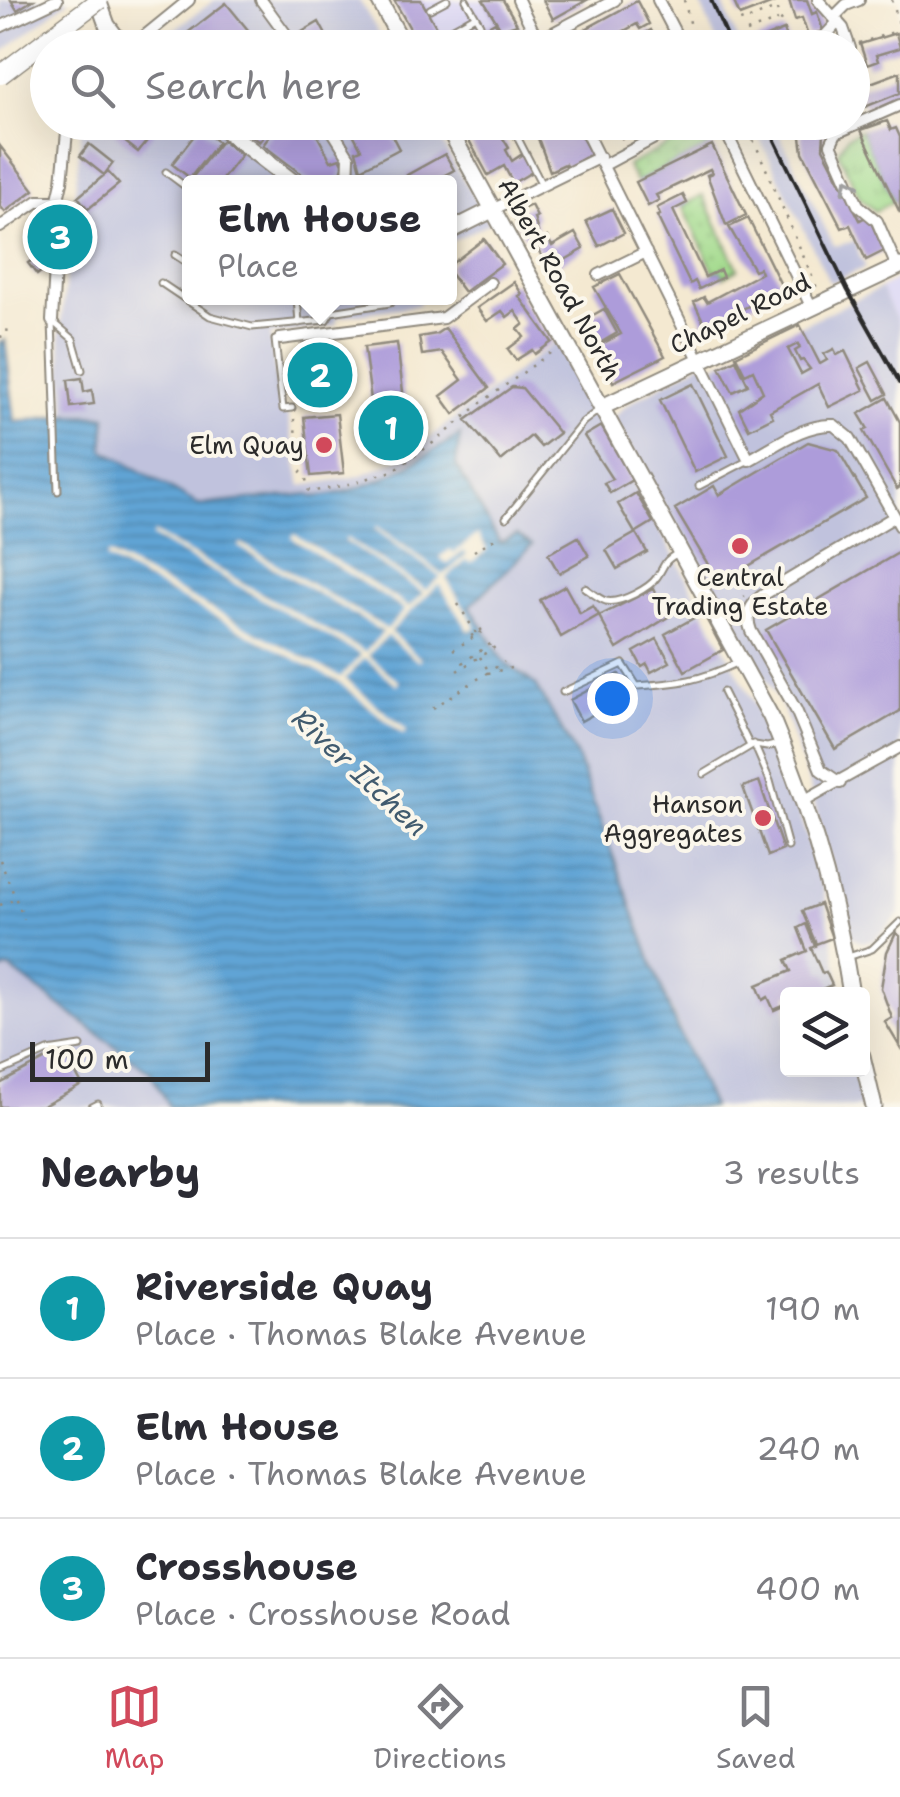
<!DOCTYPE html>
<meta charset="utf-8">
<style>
body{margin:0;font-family:"Shantell Sans",sans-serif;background:#f2f2f3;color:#2b2b33}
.controls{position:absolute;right:30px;bottom:30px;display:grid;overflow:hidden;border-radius:10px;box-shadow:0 10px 40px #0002}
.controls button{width:90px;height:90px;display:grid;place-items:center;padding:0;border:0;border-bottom:2px solid #e1e1e2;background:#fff;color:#2b2b33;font:50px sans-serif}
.scale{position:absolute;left:30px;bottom:25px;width:180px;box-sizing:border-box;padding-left:10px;border:5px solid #2b2b2b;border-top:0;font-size:28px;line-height:35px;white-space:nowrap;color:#2b2b2b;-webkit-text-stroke:8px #fbf7ec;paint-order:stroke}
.you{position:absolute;left:612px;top:698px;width:35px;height:35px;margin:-25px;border:8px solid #fff;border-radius:50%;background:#1a73e8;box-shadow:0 0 0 15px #1a73e833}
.badge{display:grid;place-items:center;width:65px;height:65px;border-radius:50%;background:#d1495b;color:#fff;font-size:32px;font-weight:700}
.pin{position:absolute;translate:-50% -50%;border:5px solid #fff;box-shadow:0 2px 10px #0006}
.popup{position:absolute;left:182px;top:175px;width:275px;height:130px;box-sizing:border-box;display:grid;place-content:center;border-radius:10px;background:#fff;filter:drop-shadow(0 2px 8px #0005);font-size:32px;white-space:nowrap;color:#7c7c81}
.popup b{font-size:38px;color:#2b2b33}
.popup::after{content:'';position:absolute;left:50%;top:100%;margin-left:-20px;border:20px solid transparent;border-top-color:#fff}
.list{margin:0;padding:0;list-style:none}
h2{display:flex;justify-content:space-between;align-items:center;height:130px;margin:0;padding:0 40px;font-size:42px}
h2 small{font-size:32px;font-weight:400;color:#7c7c81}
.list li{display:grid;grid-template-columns:65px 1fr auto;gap:30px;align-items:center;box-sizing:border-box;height:140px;padding:0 40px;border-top:2px solid #e1e1e2}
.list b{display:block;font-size:38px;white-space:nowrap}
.list p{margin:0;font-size:32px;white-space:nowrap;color:#7c7c81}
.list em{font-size:32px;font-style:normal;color:#7c7c81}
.icon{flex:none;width:55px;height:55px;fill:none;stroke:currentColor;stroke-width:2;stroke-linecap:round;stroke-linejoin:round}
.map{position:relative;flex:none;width:900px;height:1107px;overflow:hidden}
.search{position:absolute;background:#fff;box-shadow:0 10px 40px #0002;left:30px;right:30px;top:30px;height:110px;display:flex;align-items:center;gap:25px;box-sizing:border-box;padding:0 35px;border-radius:55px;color:#7c7c81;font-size:38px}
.sheet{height:550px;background:#fff}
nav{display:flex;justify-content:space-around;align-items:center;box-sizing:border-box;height:140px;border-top:2px solid #e1e1e2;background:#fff;font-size:28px;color:#7c7c81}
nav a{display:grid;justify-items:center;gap:5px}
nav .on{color:#d1495b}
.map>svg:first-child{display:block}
</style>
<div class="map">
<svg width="900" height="1107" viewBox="0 0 900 1107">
<defs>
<pattern id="grass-tufts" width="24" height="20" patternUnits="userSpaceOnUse" patternTransform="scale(2.5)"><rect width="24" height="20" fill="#a2da8c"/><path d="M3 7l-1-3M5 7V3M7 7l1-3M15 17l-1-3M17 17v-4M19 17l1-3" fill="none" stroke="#8cbb79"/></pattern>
<pattern id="garden-dots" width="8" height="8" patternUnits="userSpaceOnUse" patternTransform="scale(2.5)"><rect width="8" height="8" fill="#a2da8c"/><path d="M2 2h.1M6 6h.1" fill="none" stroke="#8cbb79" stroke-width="1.8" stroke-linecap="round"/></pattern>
<pattern id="water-rules" width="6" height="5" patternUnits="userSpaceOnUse" patternTransform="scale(2.5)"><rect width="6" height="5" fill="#61a4d5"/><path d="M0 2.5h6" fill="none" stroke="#5086ad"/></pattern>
</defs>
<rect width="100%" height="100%" fill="#fbf7ec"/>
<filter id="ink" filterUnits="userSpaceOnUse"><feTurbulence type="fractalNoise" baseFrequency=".01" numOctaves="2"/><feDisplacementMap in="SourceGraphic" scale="20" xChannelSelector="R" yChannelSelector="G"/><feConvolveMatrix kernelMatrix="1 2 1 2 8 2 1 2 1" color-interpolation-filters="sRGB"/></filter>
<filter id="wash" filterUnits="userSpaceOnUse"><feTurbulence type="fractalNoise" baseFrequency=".0048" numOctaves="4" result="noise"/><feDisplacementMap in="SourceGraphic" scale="40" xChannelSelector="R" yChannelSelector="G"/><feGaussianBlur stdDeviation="2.25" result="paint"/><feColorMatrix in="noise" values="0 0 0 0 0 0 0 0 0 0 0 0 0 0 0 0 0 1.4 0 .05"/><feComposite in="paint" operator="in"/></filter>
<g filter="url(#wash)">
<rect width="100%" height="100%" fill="#f4e9d1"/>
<path fill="#dad6f7" d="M392,0H506L525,35L503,47H420Z
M900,277V327L881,288Z"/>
<path fill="#c0c2dd" d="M0,0H69L0,54Z
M215,0H359L387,47L148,48Z
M699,0H721L741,47H719Z
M82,123H430L489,223L450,242V182H190V298H419V305L337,317L336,325L270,335L281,414L287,413L301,486L360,476L403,457L557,341L756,706L789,782L824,891L842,994H788V1070H855L866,1107H712L536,685L504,662L470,605L517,535L501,544L465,482L456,465L459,436L389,477L328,496L311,498L310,494L199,505L103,449L105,416L66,415L60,334Z
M752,123H774L834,246L856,241L859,255L866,267L830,283Z
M881,288L900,327V914L874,941L860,942L849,934L809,784L783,708L613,418L628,404L705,361L709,368Z
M9,968L150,1072L170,1107H0V971Z"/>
<path fill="url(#grass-tufts)" stroke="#66825c" stroke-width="2.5" d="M861,130L894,201L875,211L860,198L838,152L847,137Z"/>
<path fill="url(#garden-dots)" stroke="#66825c" stroke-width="2.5" d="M703,127L712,145L636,182L627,166Z
M703,195L738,269L723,277L720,270L714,272L682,206Z"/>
<path fill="url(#water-rules)" stroke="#466880" stroke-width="2.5" d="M5,340L15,422L66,415L106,416L103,449L199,505L310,494L312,497C367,494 414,462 460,435L456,465L500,543L517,535L532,545L470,606L504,662L536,685L576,755L671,1014L712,1107H170L150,1072L9,968L0,971V342Z"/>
<path fill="#f4e9d1" d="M377,526L443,575L467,555L464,551L448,564L439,557L451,549L454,553L478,534L487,550L471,563L467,560L446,578L476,627L469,631L439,584L390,632L421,659L419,662L387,636L368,655L400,682L397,685L365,658L345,679L407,730L403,734L337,681L106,559L108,554L341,677L361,655L152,537L154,533L365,652L383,632L239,547L241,543L387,629L405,610L292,538L294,534L409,607L423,593L345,541L346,538L426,590L441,577L375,529Z"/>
<g id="blocks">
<path fill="#ad9cda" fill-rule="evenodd" d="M11,0H33L17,10Z
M394,0H421L448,48H421Z
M483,0H503L517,24L501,29Z
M543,0H587L553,19Z
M738,0H772L773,3L740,16L734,2Z
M789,0H807L812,14L817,12L823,31L808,36L802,18L795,20Z
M637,1L649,24L640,29L637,24L593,48H574L569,38Z
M226,3L253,36L237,48H168Z
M319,22L333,48H310L302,32Z
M495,22L505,41L493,48H450Z
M651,30L661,48H648L642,35Z
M784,30L788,41L772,48H753L751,43Z
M896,33L900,48L876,55L878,61L867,65L860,44Z
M839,37L841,48H824L822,40Z
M900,72V93L865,107L857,88Z
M887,121L891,130L896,128L900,137V213L861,130Z
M122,122H162L138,152L114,133Z
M234,122H274L259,142Z
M280,122H310L331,161L340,158L344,165L337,182H312L263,145Z
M347,122H394L387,126L399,149L361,169L356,151L361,149Z
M459,122H493L509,148L506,150L512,161L524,153L532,172L513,183L504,166L488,175Z
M532,122H573L591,154L567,168L565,164L550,171Z
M619,122H651L622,138L615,125Z
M805,122H838L824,133L823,148L860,220L868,216L884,251L866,260L850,225L842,228L803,152L801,137Z
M200,128L218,142L190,178L172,164Z
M222,140L241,155L220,182H195L191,179Z
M89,144L113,163L104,175L80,156Z
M712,145L746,215L726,225L707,175L712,173L710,169L656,195L659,200L648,206L636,182Z
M0,146L34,190L5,212L0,206Z
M445,154L454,170L432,182H411L407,175Z
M108,172L119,184L88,209L78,197Z
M683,195L687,203L673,210L705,277L720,270L723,277L699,289L695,281L690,284L657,216L660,215L657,208Z
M531,205L537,217L534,218L538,232L526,239L514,218L516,212Z
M612,209L624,233L599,246L586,221Z
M748,218L783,289L706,327L694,302L704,297L707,302L761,273L759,268L754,270L729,227Z
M575,233L584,249L549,269L535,244L547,237L552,246Z
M484,239L502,264L464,292L450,273V265Z
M38,256L47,267L37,275L28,263Z
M620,274L665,356L613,382L596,347L621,334L594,287Z
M514,282L522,294L519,296L552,342L535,354L532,350L516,360L508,349L524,337L518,329L524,324L515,311L507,317L502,311L487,321L477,308Z
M604,309L617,333L593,347L579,323Z
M800,325L820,364L827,360L824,354L834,349L837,355L845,351L864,390L829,407L818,384L770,411L773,417L749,429L739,409L763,392L753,370L745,374L736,356ZM798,344L800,348L795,351L800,361L803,360L810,369L801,374L788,349Z
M445,328L489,388L454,414L441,396L462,380L442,352L422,355L419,337L436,334Z
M397,343L410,449L378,453L364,347Z
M331,347L338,400L308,404L302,350Z
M736,359L748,385L733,392L720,367Z
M870,362L887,394L876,400L859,368Z
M82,378L84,392L92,390L94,404L71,407L68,380Z
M693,384L728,456L695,472L660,400Z
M512,387L522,388L559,433L541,447L531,436L501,461L466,420Z
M887,398L900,422V487L897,489L864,431L868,429L859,414Z
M337,414L344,473L311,476L304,417Z
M601,426L632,480L610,493L604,483L612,479L584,436Z
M808,442L838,450L866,498L719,583L675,509L714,486L719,495Z
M636,493L653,522L635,533L618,504Z
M636,533L647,552L617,569L606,550Z
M578,537L589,556L559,573L548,554Z
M900,552V711L835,749L766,630Z
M565,586L580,613L593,606L599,615L561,637L540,600Z
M653,589L668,617L617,649L599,616Z
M703,613L723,650L685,671L665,634Z
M657,639L670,662L651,672L647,664L642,667L634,652Z
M619,674L630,694L581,721L570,700Z
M759,781L783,850L768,856L743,787Z
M820,904L832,938L816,944L802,911Z
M806,924L815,946L811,948L822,973L826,972L832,985L810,994H788V1004L774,1010L768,997L763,1000L757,985L791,971L786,960L807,951L798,928Z
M896,933L900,936V1047L885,1022L892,1018L881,988L887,952Z
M63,1050L82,1085L41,1107H0V1084Z"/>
</g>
</g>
<g filter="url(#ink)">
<use href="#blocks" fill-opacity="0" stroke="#908a7e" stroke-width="2.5"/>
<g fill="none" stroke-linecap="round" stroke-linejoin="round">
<defs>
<path id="lane" d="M466,0L480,24
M430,9L447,0
M443,34L475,16
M502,45L503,48
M511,125L542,185
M166,172L190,190
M58,201L69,204L79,213
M175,255L190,265
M161,283L210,316L252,327L326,320L331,312L390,303L392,298
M297,298L299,323
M52,321L58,491
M52,321L73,339L82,370
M280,339L275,340L283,409L292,408
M699,486L749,460
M506,518L583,422L600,409
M585,588C591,592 599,599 606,601C620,604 650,588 657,577C666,564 662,562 678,553
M563,692L623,664L637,686C680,683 699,681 739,662
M723,692L749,744L767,747L779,744
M704,774L754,744L770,781L788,847
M848,957L872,949L900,922
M0,1072L48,1051L81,1046
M92,1107L98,1104"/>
<path id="street" d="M261,0L296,48
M518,0L541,47
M658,0L683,48
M818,0L843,28L850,48
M834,17L846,5L859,0
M0,27L57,0
M538,41L615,0
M130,48L189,0
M799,48L825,36L838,22
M327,122L349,157L348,182
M581,122L749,460C775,446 805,423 834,425L850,438L900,526
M721,122L811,306
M604,165L684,122
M492,210L600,157
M0,227L38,201H58
M897,267L877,221L858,205L831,144L836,133L900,105
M599,275L646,252
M52,321L55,267L50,233L62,182L68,122
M280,339L443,318L490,283
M840,783L821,770L796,710L751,631C745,615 750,604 763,595L894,517
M805,800L900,747"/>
<path id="secondary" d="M98,0L107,25L124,48
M379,0L405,48
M215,122L293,182
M445,122L771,717C809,807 836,898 851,994
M450,231L492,210
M602,407L900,266
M862,1056L874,1107"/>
</defs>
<use href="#lane" stroke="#908a7e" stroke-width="9"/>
<use href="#street" stroke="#908a7e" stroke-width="14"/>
<use href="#secondary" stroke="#908a7e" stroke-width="19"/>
<path stroke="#908a7e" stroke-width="2.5" stroke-dasharray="2.5 8" stroke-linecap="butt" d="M684,0L692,30L701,48
M733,0L742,22L776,8
M773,0L789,40
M892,0L900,27
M747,32L778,20
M859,43L900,30
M742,122L755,143L817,288
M0,337L7,335L8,323
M294,419L300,471L305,475L309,492L342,486L393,471L440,438L481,403L553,351
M474,551L497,537
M458,604L476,633
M726,607L745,596
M471,636L484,628
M453,650L485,630
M480,657L488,670
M462,663L492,643
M457,671L495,647
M488,673L511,668
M433,708L504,662
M0,860L24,919
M0,905L16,899"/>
<use href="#lane" stroke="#fff" stroke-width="5"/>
<use href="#street" stroke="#fff" stroke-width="10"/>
<use href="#secondary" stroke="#fff" stroke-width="15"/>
<path stroke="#2b2b2b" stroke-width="4" d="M711,0L732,48
M766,122L847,289L900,383"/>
<defs>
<path id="primary-bridge" d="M0,75L99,0"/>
</defs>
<use href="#primary-bridge" stroke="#908a7e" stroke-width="21" stroke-linecap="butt"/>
<use href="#primary-bridge" stroke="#fff" stroke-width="18"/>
</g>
<defs><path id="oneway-chevron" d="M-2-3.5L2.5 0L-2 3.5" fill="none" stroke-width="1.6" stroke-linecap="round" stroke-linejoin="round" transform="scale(2.5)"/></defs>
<use stroke="#a0a0a0" href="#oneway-chevron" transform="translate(849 185) rotate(-115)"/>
</g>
<g fill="#d1495b" stroke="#fbf7ec" stroke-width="4">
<circle cx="324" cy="445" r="10"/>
<circle cx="740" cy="546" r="10"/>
<circle cx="763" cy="818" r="10"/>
</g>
<g text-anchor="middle" stroke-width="8" stroke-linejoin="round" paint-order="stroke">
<g font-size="25" fill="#2b2b2b" stroke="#fbf7ec">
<text transform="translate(560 279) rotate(61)" y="9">Albert Road North</text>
<text transform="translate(740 313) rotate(-26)" y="9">Chapel Road</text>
</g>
<g font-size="25" fill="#2b2b2b" stroke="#fbf7ec" text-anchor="end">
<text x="304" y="454">Elm Quay</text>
<text x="740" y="586" text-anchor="middle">Central<tspan x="740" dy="29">Trading Estate</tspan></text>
<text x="743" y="813">Hanson<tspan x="743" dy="29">Aggregates</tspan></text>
</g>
<g font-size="28" font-style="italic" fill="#415b6f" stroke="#fbf7ec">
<text transform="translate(360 772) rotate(43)" y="10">River Itchen</text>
</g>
</g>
</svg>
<div class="controls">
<button><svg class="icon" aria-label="layers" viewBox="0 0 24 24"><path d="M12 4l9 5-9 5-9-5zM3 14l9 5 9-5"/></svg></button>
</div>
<div class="scale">100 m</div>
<div class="you"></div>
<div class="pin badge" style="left:391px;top:428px;background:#0f9aa8">1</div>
<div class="pin badge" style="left:320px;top:375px;background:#0f9aa8">2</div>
<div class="popup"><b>Elm House</b>Place</div>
<div class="pin badge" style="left:60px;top:237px;background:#0f9aa8">3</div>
<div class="search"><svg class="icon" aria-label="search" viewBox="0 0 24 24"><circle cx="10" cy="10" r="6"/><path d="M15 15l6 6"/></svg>Search here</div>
</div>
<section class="sheet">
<h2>Nearby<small>3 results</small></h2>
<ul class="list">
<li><span class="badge" style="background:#0f9aa8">1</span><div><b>Riverside Quay</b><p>Place · Thomas Blake Avenue</p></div><em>190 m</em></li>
<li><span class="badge" style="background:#0f9aa8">2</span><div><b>Elm House</b><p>Place · Thomas Blake Avenue</p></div><em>240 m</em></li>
<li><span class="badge" style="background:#0f9aa8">3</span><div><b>Crosshouse</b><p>Place · Crosshouse Road</p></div><em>400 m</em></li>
</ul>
</section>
<nav>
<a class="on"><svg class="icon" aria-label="map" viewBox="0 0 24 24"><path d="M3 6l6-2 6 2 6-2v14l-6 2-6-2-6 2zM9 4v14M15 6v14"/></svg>Map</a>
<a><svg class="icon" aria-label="directions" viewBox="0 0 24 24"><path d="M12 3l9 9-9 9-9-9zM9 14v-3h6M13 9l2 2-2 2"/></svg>Directions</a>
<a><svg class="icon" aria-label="saved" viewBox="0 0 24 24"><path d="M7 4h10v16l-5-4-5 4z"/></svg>Saved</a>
</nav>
